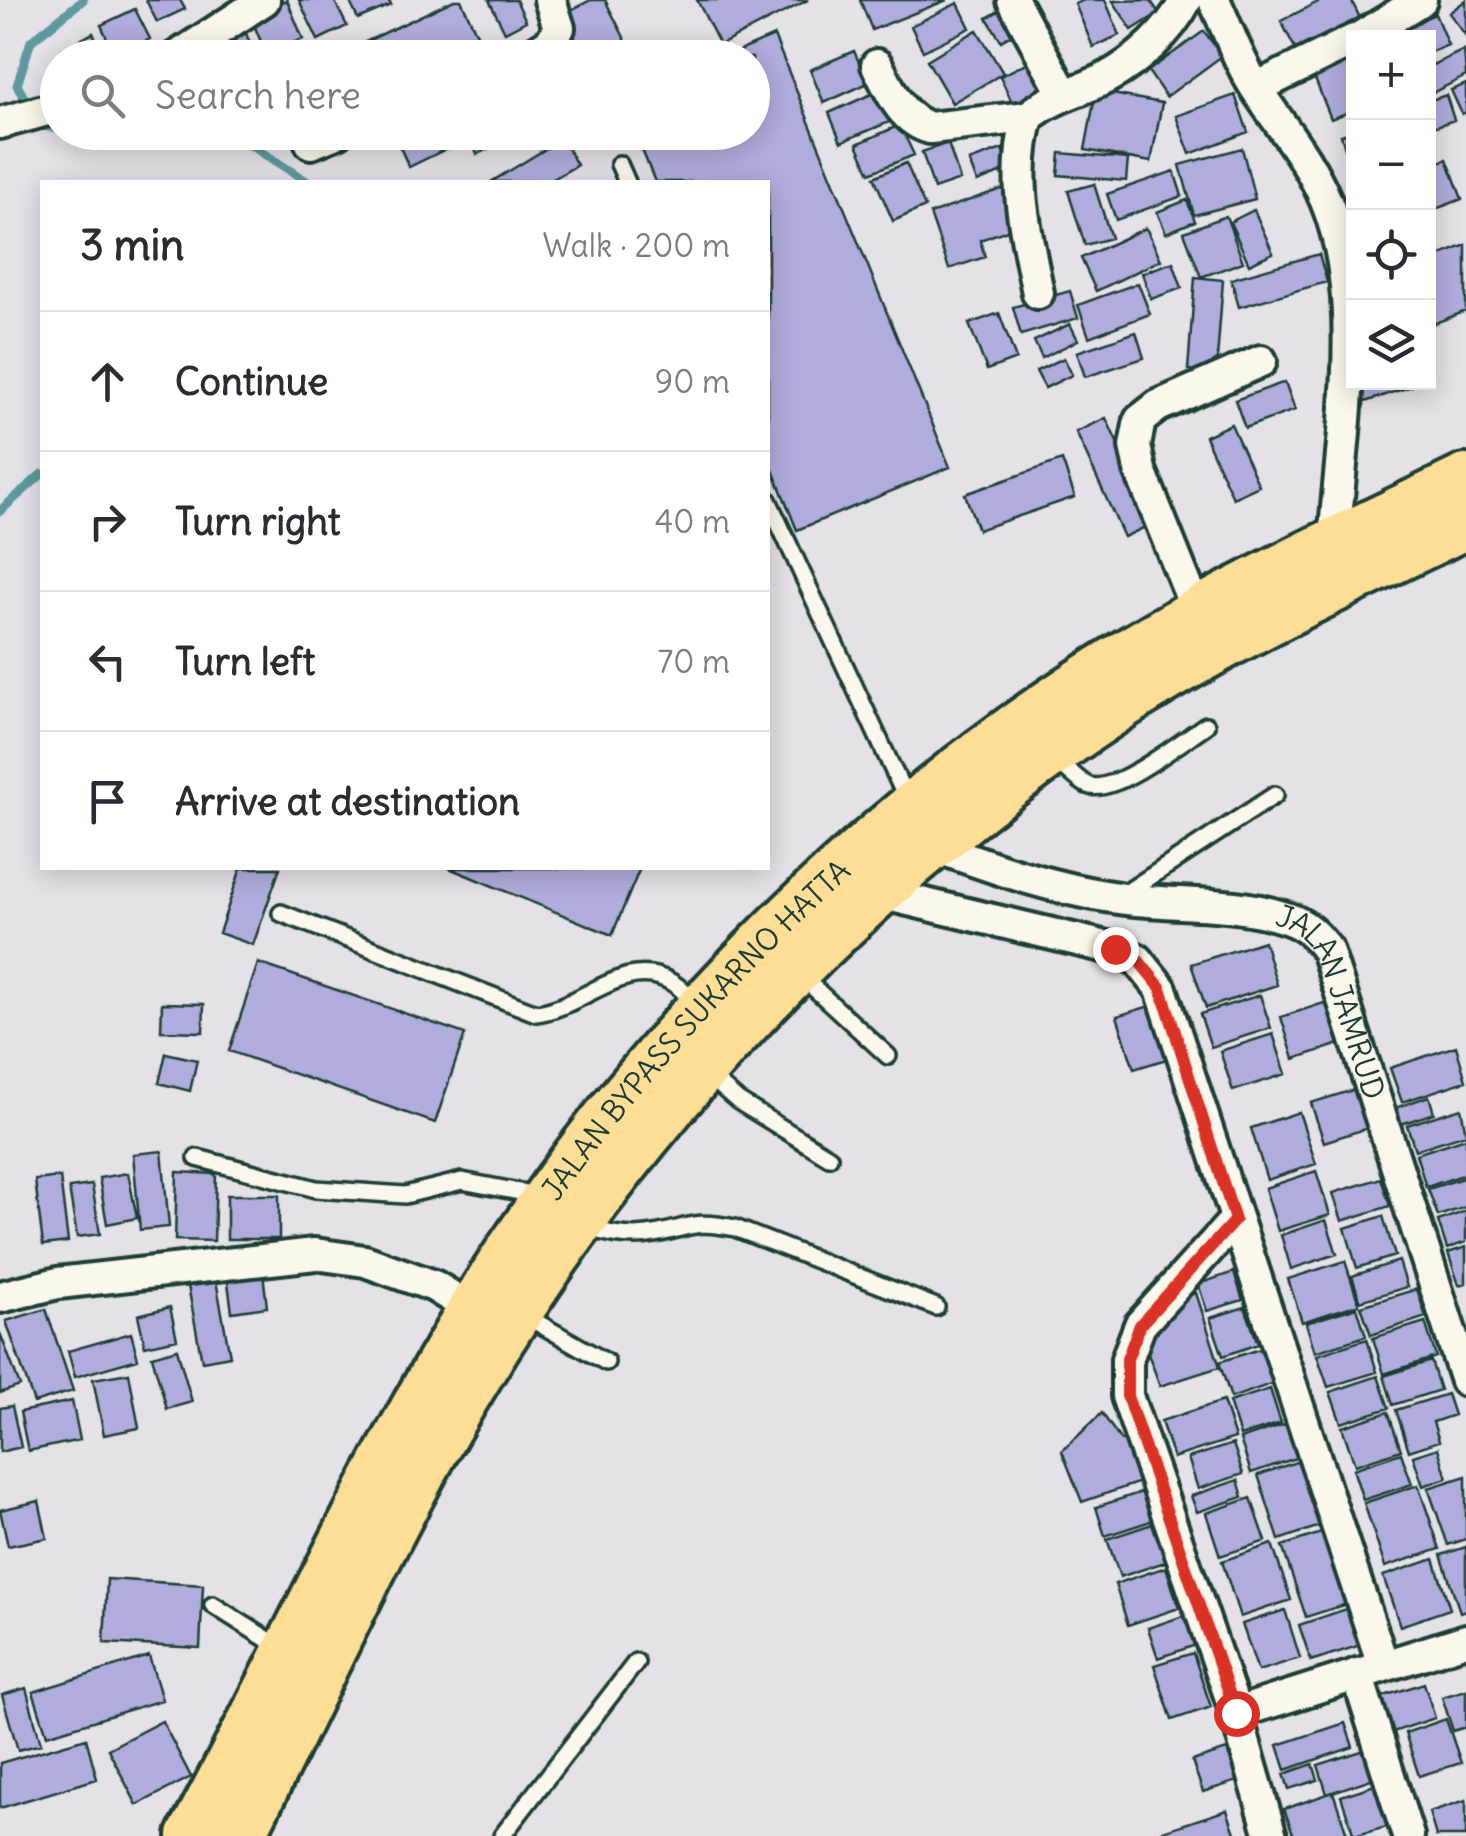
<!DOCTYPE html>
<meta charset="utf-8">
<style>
body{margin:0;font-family:Delius,sans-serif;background:#f2f2f3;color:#2b2b33}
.controls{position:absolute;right:30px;top:30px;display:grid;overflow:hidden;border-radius:0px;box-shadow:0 5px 25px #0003}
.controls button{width:90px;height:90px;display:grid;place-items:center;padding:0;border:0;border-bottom:2px solid #e1e1e2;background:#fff;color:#2b2b33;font:50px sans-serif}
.stop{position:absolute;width:30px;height:30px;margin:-22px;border:8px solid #d93025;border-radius:50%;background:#fff}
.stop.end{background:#d93025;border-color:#fff;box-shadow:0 2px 10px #0008}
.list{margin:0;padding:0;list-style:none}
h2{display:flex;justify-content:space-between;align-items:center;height:130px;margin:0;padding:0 40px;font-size:42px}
h2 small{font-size:32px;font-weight:400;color:#7c7c81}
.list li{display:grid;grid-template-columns:65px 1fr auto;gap:30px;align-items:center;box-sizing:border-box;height:140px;padding:0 40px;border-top:2px solid #e1e1e2}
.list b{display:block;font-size:38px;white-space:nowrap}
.list em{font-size:32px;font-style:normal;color:#7c7c81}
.icon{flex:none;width:55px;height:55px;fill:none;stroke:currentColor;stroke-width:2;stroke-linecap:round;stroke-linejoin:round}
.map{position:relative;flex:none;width:1466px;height:1836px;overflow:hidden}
.search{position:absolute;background:#fff;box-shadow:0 5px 25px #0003;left:40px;top:40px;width:730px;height:110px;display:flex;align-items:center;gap:25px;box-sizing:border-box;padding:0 35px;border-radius:55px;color:#7c7c81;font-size:38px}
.panel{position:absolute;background:#fff;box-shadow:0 5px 25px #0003;left:40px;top:180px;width:730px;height:690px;border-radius:0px}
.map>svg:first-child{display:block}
</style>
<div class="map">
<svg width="1466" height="1836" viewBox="0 0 1466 1836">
<rect width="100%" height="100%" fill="#e4e1e8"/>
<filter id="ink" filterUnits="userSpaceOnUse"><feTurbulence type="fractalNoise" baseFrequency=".01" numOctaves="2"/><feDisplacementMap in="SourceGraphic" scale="20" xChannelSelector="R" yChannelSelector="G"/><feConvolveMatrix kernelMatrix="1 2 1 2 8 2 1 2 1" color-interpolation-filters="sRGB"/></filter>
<g filter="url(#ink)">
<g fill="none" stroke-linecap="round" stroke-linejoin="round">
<path stroke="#5e999e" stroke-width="9" d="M58,128L40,126L17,85L31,41L83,0
M230,132L308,182
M0,511L42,474"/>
</g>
<path fill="#b0adde" stroke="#1f3d34" stroke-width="2.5" d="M146,0H180L185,9L157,22Z
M287,0L303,39L266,54L250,15Z
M299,0H334L347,26L318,40Z
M349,0H388L391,5L358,19Z
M454,0H461L481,43L450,58H344L342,53Z
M489,0H516L526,21L505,32Z
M591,0H605L632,53L624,58H585L563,14Z
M697,0H808L720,45Z
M860,0H947L872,30Z
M1084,0H1105L1120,35L1093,47L1075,4Z
M1150,0L1159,13L1132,30L1113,1Z
M1322,0H1351L1360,18L1296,50L1281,21Z
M1466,0V36L1449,13Z
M958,3L970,28L923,51L911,26Z
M1007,6L1021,29L1001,41L987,18Z
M135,9L150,39L115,56L101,25Z
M1435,14L1448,45L1428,53V38H1377Z
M977,30L1003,73L952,103L927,60Z
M245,31L256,58H220L214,45Z
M1204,31L1222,56L1166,97L1148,71Z
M93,33L106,58H67L62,50Z
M774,36L950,467L797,530L768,458V182H655L635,132H752V58H723Z
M1464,50L1466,76L1428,95V67Z
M854,51L868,83L824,103L810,70Z
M1042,56L1058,91L1016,111L1000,76Z
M1354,58V110L1331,119L1313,74Z
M1466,84V112L1462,114L1451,90Z
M1096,91L1162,103L1151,162L1085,150Z
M876,92L889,122L841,142L829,113Z
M1235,95L1248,132L1190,154L1176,116Z
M1446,95L1454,120L1428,129V101Z
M900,125L914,155L870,173L857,144Z
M1354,131V180L1341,135Z
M393,132H439L446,149L409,167Z
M468,132H511L513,138L477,154Z
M562,139L577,165L548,182H491Z
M948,143L960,180L934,189L922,152Z
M1242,148L1255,199L1194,215L1180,165Z
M1002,149L1010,169L977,182L969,161Z
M1060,153L1128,159L1126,181L1058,175Z
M1447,159L1462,199L1428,212V166Z
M906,163L925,207L893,221L874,177Z
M1174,171L1182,196L1116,220L1107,194Z
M1094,184L1111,238L1085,245L1068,191Z
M1004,188L1018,226L980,240L985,257L949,269L930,214Z
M1187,200L1195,221L1166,233L1157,212Z
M1254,210L1273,253L1249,264L1230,222Z
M1226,216L1243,262L1201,277L1184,232Z
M1146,228L1161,260L1096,291L1081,258Z
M1466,245V311L1428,326V260Z
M1319,254L1327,282L1239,307L1231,279Z
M1173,262L1182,288L1151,299L1142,273Z
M1195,277L1223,280L1216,373L1188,370Z
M1138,283L1150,314L1089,337L1078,305Z
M1070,291L1078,318L1021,335L1013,307Z
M999,313L1016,359L987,370L969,324Z
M1070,324L1078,340L1042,358L1034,341Z
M1136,332L1144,358L1085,377L1077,352Z
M1064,358L1072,375L1045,388L1036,371Z
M1285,382L1295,410L1245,428L1235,400Z
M1354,382H1410L1412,386L1359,404Z
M1106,418L1154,523L1124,537L1076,432Z
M1231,424L1259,486L1233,498L1205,436Z
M1062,460L1075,497L978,530L965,494Z
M241,868H280L253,945L219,933Z
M449,868H640L612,935Z
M1264,941L1277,985L1206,1008L1191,964Z
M258,963L465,1034L435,1123L229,1051Z
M1260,995L1271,1028L1211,1047L1200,1014Z
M1333,1000L1346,1042L1294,1059L1281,1017Z
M162,1003L204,1004L203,1032L161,1031Z
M1153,1005L1170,1058L1134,1069L1117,1016Z
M1273,1034L1286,1074L1233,1091L1220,1051Z
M1456,1046L1466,1081L1402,1102L1390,1068Z
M166,1053L197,1060L190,1091L159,1083Z
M1359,1088L1371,1127L1324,1142L1311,1103Z
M1429,1096L1434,1113L1401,1124L1395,1108Z
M1461,1108L1466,1134L1415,1150L1407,1125Z
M1299,1112L1316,1164L1267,1180L1251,1128Z
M1466,1138V1174L1426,1187L1416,1154Z
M162,1151L169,1227L140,1230L133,1154Z
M1316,1171L1330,1215L1278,1231L1265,1188Z
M177,1172L216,1174L214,1241L175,1240Z
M128,1173L137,1218L107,1224L99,1178Z
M60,1177L68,1242L43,1245L35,1180Z
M1466,1177V1207L1438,1216L1428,1189Z
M1381,1178L1390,1206L1342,1221L1333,1193Z
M92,1185L100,1234L77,1237L69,1188Z
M227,1195H279V1239H227Z
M1466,1211V1242L1447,1249L1438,1221Z
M1383,1216L1395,1256L1357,1268L1345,1228Z
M1326,1220L1337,1254L1291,1269L1281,1235Z
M1466,1247V1283L1459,1285L1448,1253Z
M1345,1261L1359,1304L1302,1322L1288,1279Z
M1399,1261L1407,1287L1360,1301L1352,1276Z
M262,1264L267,1307L232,1312L226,1268Z
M214,1270L230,1356L202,1361L186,1275Z
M1234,1272L1243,1300L1207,1311L1198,1284Z
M1417,1289L1426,1317L1371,1335L1361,1306Z
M1196,1293L1220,1367L1160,1386L1142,1337L1173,1298Z
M170,1307L177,1339L145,1346L138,1315Z
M1245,1307L1258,1344L1223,1356L1210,1318Z
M1357,1307L1366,1336L1315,1352L1306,1323Z
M46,1309L73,1391L34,1403L6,1321Z
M1425,1322L1436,1357L1384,1374L1373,1338Z
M0,1333L20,1386L0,1393Z
M131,1333L138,1359L75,1377L68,1351Z
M1367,1339L1377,1372L1328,1387L1317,1355Z
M1263,1348L1274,1383L1231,1398L1219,1362Z
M177,1349L192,1402L167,1409L152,1356Z
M1431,1361L1440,1390L1393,1405L1384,1376Z
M129,1373L139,1428L104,1435L93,1379Z
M1378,1376L1389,1408L1341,1423L1330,1392Z
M1270,1389L1281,1423L1240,1436L1229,1402Z
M1447,1394L1454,1415L1433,1422L1439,1441L1409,1451L1396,1410Z
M72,1401L80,1440L28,1451L20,1412Z
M1223,1401L1235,1438L1173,1458L1161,1421Z
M12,1406L21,1447L0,1452V1408Z
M1388,1412L1401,1450L1355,1465L1342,1427Z
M1102,1413L1121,1441L1135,1436L1149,1479L1082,1502L1062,1451Z
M1291,1422L1302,1456L1251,1473L1240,1439Z
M1233,1444L1243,1474L1198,1489L1188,1458Z
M1438,1448L1447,1478L1423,1486L1413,1456Z
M1401,1453L1412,1484L1363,1500L1353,1469Z
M1299,1461L1320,1526L1279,1540L1258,1475Z
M1466,1476V1539L1448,1545L1428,1488Z
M1238,1480L1243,1497L1197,1512L1191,1496Z
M1418,1485L1440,1549L1385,1567L1364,1503Z
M1145,1491L1154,1520L1105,1536L1096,1507Z
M1251,1498L1266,1541L1220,1556L1206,1513Z
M39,1501L47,1538L8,1546L0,1510Z
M1161,1521L1174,1559L1120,1577L1107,1539Z
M1330,1530L1353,1602L1306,1617L1282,1546Z
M1272,1544L1291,1600L1240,1617L1222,1561Z
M1466,1547V1610L1460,1612L1441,1555Z
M1434,1559L1450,1609L1400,1626L1383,1576Z
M1166,1567L1179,1608L1128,1625L1115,1584Z
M107,1579L203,1585L200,1648L104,1643Z
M1355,1606L1367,1643L1311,1661L1299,1625Z
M1285,1610L1300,1658L1258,1671L1242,1624Z
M1186,1615L1196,1645L1158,1658L1148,1628Z
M1193,1653L1211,1707L1172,1720L1154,1665Z
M149,1656L162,1700L47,1735L33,1692Z
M1424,1683L1435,1718L1393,1732L1381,1697Z
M26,1688L41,1744L18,1750L2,1695Z
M1466,1690V1727L1453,1731L1442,1697Z
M1446,1719L1461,1763L1419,1776L1405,1733Z
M162,1721L191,1777L137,1805L108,1749Z
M1345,1723L1353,1747L1286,1770L1278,1745Z
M86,1738L97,1779L0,1808V1763Z
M1377,1746L1386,1774L1327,1794L1318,1765Z
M1227,1750L1238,1781L1203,1792L1192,1761Z
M1313,1764L1318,1780L1289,1789L1284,1774Z
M1387,1781L1401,1823L1354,1836L1341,1796Z
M1333,1792L1347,1834L1294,1836L1284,1809Z
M1466,1800V1836H1436L1429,1812Z
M1227,1810L1236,1836H1161L1160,1832Z"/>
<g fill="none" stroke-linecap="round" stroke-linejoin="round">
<defs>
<path id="service" d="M619,164L627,182
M768,500L909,804
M1056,760C1066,767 1076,779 1087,785C1113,797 1183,740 1206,725
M1121,896L1275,795
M281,913L536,1013C581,1009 624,955 671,982C680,986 688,997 695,1003
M801,976L888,1056
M708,1075L738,1101L829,1157
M197,1158L316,1189L405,1195L462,1181L540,1196
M584,1227C605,1233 626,1238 648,1235C688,1230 689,1218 735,1228L936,1307
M524,1315L606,1362
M213,1605L281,1648
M502,1836L636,1662"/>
<g id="minor">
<path d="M1013,0L1063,93"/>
<path d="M1214,0C1228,29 1239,63 1257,90C1281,127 1309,159 1326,201C1367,299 1341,440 1334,544"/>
<path d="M1359,38L1421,0"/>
<path d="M175,58L264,0"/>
<path d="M527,58L551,42L559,28L550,0"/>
<path d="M877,65C890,90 901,120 930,128L1028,117"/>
<path d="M1256,88L1354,40"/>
<path d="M0,123L58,107"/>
<path d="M311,143L338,132"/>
<path d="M1038,293C1026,232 1011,179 1028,117C1052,96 1079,92 1106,78C1138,61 1170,31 1186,0"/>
<path d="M1198,614L1140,470L1135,446L1140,420L1158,406L1261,361"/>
<path id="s1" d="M933,846C994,868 1053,889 1118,898C1173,906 1233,900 1286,918C1305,924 1315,934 1327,950L1466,1381"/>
<path d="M879,893L1115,949L1138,960L1161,989L1383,1665"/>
<path d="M1235,1220L1140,1325L1127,1359V1396L1236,1713L1271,1836"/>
<path d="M0,1297L58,1283L315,1254L365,1261L434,1286L473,1310"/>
<path d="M1357,1674L1408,1836"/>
<path d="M1236,1713L1466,1640"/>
</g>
<g id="trunk">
<path id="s2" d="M193,1836C288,1662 369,1480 473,1311C634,1050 864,817 1125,656C1233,589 1351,536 1466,480"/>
<path d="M239,1836C313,1690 379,1539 463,1398C626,1122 852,881 1121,704C1230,634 1350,579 1466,523"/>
</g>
</defs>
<use href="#service" stroke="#1f3d34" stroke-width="22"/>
<use href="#minor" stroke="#1f3d34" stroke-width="38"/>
<use href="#trunk" stroke="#1f3d34" stroke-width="58"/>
<use href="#service" stroke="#fbf7ec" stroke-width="15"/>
<use href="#minor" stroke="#fbf7ec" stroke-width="30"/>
<use href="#trunk" stroke="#fede96" stroke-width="50"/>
</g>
</g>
<g fill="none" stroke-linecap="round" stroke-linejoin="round" filter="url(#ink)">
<path stroke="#d93025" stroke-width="12" d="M1115,949L1138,960L1161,988L1235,1220L1140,1325L1127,1359V1396L1236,1713"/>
</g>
<g text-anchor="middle" stroke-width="10" stroke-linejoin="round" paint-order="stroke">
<g font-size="30" fill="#1f3d34" stroke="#fbf7ec">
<text dy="10" stroke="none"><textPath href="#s1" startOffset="462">JALAN JAMRUD</textPath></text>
<text dy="10" stroke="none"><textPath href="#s2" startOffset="955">JALAN BYPASS SUKARNO HATTA</textPath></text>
</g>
</g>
</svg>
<div class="controls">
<button>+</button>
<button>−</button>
<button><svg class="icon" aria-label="locate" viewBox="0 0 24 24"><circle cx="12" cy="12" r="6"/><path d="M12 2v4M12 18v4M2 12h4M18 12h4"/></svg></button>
<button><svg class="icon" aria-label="layers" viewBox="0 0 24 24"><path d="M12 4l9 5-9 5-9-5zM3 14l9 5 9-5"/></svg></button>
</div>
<div class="stop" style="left:1236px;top:1713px"></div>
<div class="stop end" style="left:1115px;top:949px"></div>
<div class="search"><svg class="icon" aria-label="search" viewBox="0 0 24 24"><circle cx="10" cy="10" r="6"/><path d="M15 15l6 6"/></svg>Search here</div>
<section class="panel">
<h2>3 min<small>Walk · 200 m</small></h2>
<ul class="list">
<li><svg class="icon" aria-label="ahead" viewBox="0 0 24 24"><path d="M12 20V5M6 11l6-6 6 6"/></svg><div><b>Continue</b></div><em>90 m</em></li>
<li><svg class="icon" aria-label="right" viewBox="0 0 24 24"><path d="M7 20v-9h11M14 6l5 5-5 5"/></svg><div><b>Turn right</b></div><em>40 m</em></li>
<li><svg class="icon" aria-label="left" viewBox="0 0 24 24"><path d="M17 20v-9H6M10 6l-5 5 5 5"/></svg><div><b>Turn left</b></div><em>70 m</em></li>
<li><svg class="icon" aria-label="arrive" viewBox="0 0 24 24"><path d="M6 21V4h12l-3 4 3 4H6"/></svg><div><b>Arrive at destination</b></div></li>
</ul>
</section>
</div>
